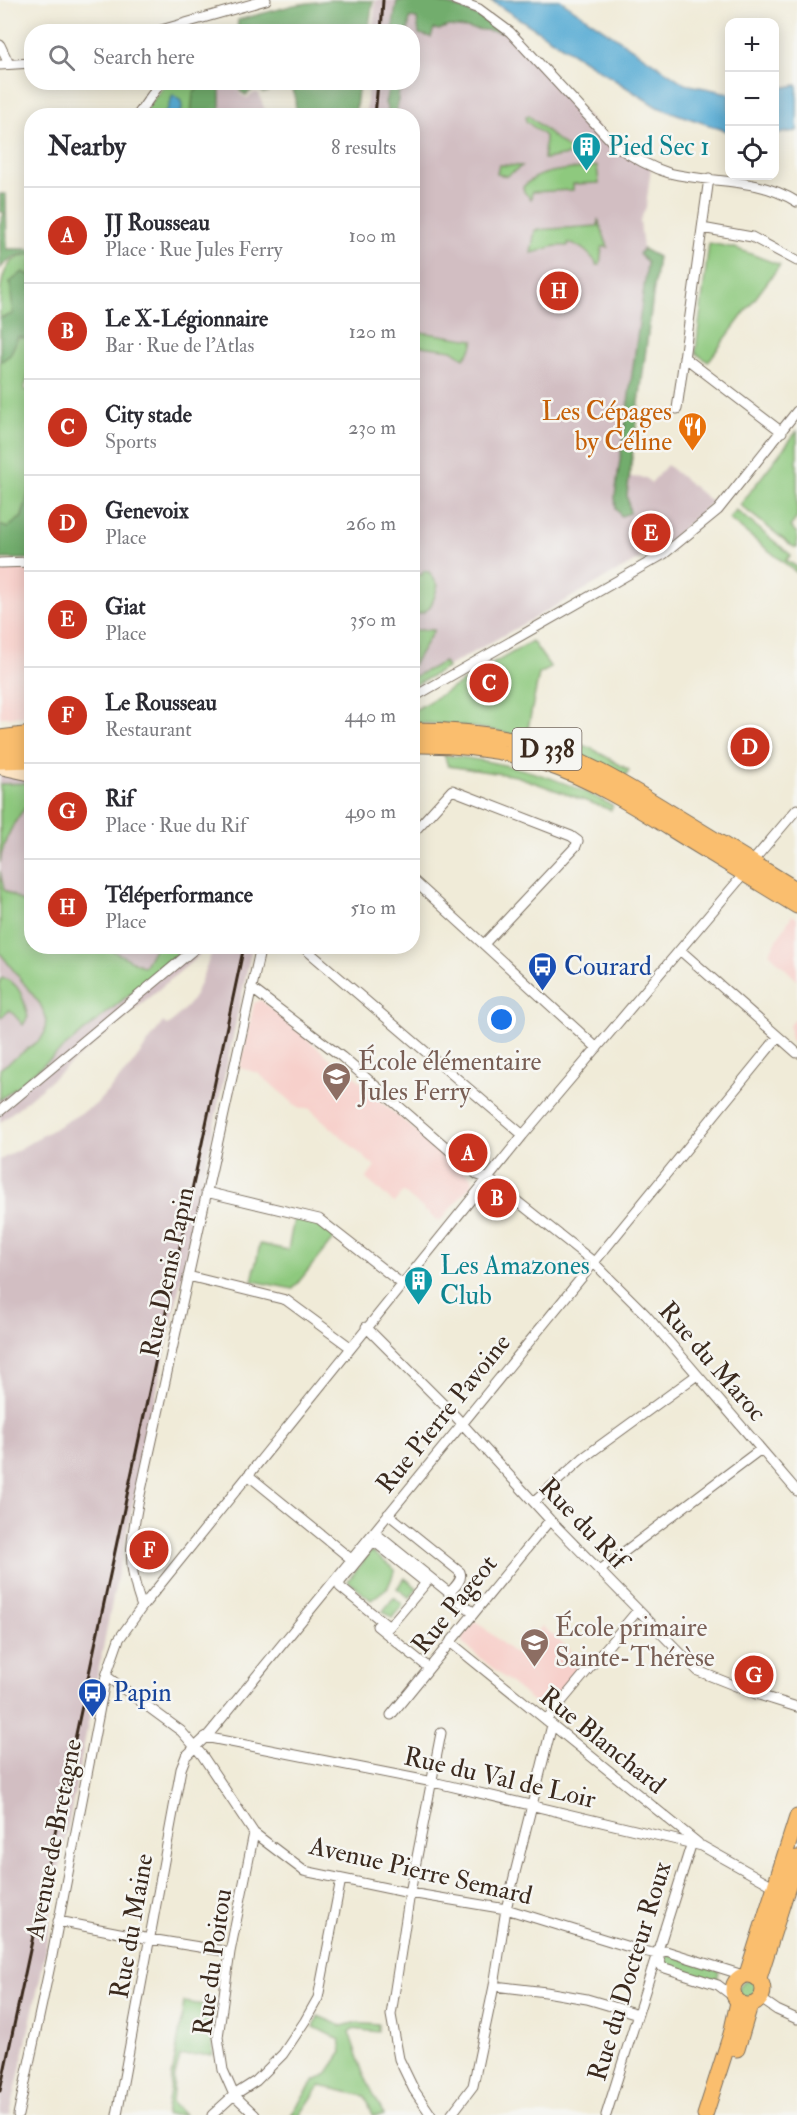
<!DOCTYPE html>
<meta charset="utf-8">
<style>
body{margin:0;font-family:"IM FELL Double Pica",serif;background:#f2f2f3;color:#2b2b33}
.controls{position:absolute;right:18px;top:18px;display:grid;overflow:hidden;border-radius:12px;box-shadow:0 3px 15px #0003}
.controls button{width:54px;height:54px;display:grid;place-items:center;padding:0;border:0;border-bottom:2px solid #e1e1e2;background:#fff;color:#2b2b33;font:30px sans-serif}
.you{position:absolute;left:502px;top:1020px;width:21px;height:21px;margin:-15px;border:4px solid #fff;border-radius:50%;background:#1a73e8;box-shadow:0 0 0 9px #1a73e833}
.badge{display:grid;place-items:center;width:39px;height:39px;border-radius:50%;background:#c8321e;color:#fff;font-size:20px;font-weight:700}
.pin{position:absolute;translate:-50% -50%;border:3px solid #fff;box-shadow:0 2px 6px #0006}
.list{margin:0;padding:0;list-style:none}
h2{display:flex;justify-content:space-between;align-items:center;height:78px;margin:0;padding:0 24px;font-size:26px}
h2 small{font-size:20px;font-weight:400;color:#7c7c81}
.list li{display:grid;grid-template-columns:39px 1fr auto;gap:18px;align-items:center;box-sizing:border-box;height:96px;padding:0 24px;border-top:2px solid #e1e1e2}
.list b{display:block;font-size:22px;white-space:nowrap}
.list p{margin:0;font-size:20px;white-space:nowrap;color:#7c7c81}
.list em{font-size:20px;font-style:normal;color:#7c7c81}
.icon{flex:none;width:33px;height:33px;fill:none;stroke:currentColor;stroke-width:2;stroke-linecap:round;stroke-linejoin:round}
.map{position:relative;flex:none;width:797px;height:2115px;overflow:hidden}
.search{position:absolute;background:#fff;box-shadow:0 3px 15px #0003;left:24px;top:24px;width:396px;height:66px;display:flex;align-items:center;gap:15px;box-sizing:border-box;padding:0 21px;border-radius:24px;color:#7c7c81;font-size:22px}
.panel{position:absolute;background:#fff;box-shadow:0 3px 15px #0003;left:24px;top:108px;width:396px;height:846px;border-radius:24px}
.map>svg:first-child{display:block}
</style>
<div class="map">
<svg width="797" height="2115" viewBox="0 0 797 2115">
<rect width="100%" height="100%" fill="#f6f6f2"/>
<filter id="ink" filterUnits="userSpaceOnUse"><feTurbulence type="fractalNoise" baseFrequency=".0167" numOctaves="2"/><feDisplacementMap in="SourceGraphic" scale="12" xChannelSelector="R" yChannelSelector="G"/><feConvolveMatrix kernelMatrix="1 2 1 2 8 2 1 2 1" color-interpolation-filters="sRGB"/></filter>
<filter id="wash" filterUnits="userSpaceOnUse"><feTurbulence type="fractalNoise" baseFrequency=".008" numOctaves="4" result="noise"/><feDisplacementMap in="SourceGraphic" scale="24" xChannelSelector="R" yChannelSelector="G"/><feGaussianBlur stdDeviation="1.35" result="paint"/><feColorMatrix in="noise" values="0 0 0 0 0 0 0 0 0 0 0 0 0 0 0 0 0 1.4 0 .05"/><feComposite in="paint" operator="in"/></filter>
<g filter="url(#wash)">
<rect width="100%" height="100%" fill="#f0ebd8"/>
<path fill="#f7d0cb" d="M31,562V716L0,717V563Z
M792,915L797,918V980L769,953Z
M261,1000L339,1066L341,1064L367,1087L368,1086L377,1093L375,1097L472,1178L473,1183L439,1222L403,1192L394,1203L366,1179L375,1167L309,1108L300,1109L258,1073L240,1068L254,1003Z
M797,1017V1045L791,1039L789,1026Z
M476,1621L517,1656L542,1626L569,1649L573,1664L580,1670L546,1712L462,1643V1637Z"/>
<path fill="#d2bec2" d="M375,0H455L495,20L615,145L651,167L646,207L640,221L643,249L658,257L630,477L646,478L651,483L667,465L712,502L666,544L413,686L412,116H366L368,83L412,82V32L373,31Z
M166,82L188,83L208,89L211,83H234L241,95L247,98L256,92L259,94L264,108L270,115L144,116Z
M31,774L32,946L209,947L0,1123V775Z
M214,947H252L113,1597L54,1897L42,1969L10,2115H0V1160L95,1105L132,1065L163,1022L168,1026L189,1004L195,995Z"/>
<path fill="#8ec97e" stroke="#647a4e" stroke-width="1.5" d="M166,83H188L206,88L199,115L141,116Z
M526,116H529L574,154L544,159L545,136L526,121Z
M499,165L522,166L507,176L497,174Z
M597,166L599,183L573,184V190L532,192L531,199L524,192L523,187C540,167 574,171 597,166Z
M598,219L608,247H602L600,265H596V262C588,253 581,245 568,243V246C551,244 545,251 531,253L535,230L598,226Z
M709,243L735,248L780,265L708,362L696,353V350Z
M31,254V285V276L10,282L14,314L0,318C0,285 0,257 31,254Z
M413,331L474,340L472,348L464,358L452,350L413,345Z
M18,337L31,339V367L24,390H31V484L22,517L7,528L0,525V362L10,355Z
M797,431V518L790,527L797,533V548L792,546L740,505Z
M736,510L791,555L786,560L797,567V573L729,519Z
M423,571L429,572L438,585C433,600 432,615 413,614V574L422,575Z
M413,630H434L413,665L412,630Z
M532,641L551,668L539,674L528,728L591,748L629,770L625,776C561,742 485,723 413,723V711Z
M444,662L447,668L413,686V677Z
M444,755C504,762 560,776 613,806L611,810L516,776L448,766Z
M31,783V801C17,816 2,841 0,863V784Z
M0,871L4,890L31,907L32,946L106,947L144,967L155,947H185L130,994L0,1100V1069L41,1039L45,1032L46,1017L40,1004L0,953Z
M2,978C21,982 24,1001 28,1017L23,1025L10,1010L0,1018V980Z
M295,1213L319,1219L338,1233L293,1289L252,1281L260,1244L288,1250Z
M371,1551L395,1570L388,1587L371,1600L348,1581Z
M405,1578L417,1588L410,1598L397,1588Z
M394,1597L403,1605L392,1618L383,1611Z
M669,1954L719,1971L717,1981L663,1964L664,1956Z
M739 1990a10 10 0 1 1 20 0a10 10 0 1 1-20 0Z
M184,2002L211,2006L213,2055L180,2056L174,2080L172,2103L184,2115H166Z
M318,2016L342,2026L353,2023L378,2025V2032L352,2029L349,2032L363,2073L384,2115H373L365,2096L320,2086L300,2115H291L313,2082L327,2074L342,2052L340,2040L314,2027Z"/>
<path fill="#72ad6d" stroke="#566c46" stroke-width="1.5" d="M330,0L373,1L368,31H237L238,20L294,5Z
M419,0C448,1 479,14 501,32L448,26L439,30L434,29L431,37L419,34L417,19L410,18L408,31H392L397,1Z
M236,83H277L276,86H271L267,92L263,93L256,87L246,95L241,92Z
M288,83H359L355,115H296L295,96Z
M390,83H400L396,115H388L389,113L385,103Z
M200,86L220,89V115H191L193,94Z
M0,194H6L7,249H31L32,254C17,255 9,257 0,269V224L4,213L0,211Z
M643,249L658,257L627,495L630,513L621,516L616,509L615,496L646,273L647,262L639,254Z
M23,272L31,276V293L29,305L31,306V339L18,337L10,355L0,362V318L13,314L10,282Z
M31,484V559H0V525L7,528L22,517Z"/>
<path fill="#59acd4" stroke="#4a6b79" stroke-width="1.5" d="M490,0H560L685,84L729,93V132L657,107Z
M797,85V131L775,134V89Z
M173,95L181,101L182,108L180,115H162L167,110Z"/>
</g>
<g filter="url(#ink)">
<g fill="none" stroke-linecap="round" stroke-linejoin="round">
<defs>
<path id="street" d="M455,0L479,9L510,32L615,145C632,157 649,167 669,173C713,184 755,176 797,202
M154,32L266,0
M0,45L9,64
M0,65L32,63
M137,116L161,82
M702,228L752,237L797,261
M684,357L782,432
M677,409L709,178
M0,563L32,562
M412,698L664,554L718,510L797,411
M412,834L452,790L571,836L578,841L576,846L484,944
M752,862L797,809
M412,879L597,1048
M302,946L523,1135
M681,951L797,1053
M251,988L342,1057L478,1175L489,1179L590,1259L646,1315L797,1491
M0,1111L198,946
M206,1192L319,1219L402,1284
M188,1276L286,1300L350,1347
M366,1327L456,1417L550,1520L698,1671L756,1694L797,1707
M248,1475L351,1559
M534,1502L583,1458L697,1375
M388,1514L460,1572C463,1580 455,1587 449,1593
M374,1532L474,1613
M376,1543L426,1583L389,1627L340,1587V1582L371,1544Z
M600,1570L761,1449
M142,1607C127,1565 130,1546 138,1504L261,946
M377,1626L429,1668
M450,1642L698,1843
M106,1676L181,1731L202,1755L254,1833L304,1871L410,1893L506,1909L639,1950L657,1954L666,1951L743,1975
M391,1715L550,1520
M546,1720L638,1610
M205,1737L433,1782L702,1846L775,1887
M254,1833L230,1952L218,2037L223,2070L234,2095L255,2115
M58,1921L150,1939L230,1952
M657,1954L662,1967L718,1985L735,1998
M494,1986L546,1992L587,1999L638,2014
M761,1999L777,2010L797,2019
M18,2115L51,1961L106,1676L119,1639L142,1607L523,1135L744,874
M117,2115L181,1769L186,1756L209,1734L778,1037
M212,2115L234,2095L256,2081L283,2054L305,2021L318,1998L341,1879
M431,2115L414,2090L399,2059L391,2015L410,1893L441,1733
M451,2115L473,2086L494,1986L506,1909L552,1725
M606,2115L693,1839"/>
<path id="secondary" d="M0,767L32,774"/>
<path id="primary" d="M412,730C451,730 488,733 525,742C580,756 629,787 676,816C717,841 757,865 797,890
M0,738L32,734
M412,745C457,744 501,749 543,763C594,780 639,809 684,837C722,860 759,883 797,906
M0,747L32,745
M0,761L32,760
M747,1974L797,1817
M733 1990a15 15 0 1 1 30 0a15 15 0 1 1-30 0Z
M759,1978L797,1858
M737,2049L750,2005
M705,2115L731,2034L738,2002"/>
</defs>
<use href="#street" stroke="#7a6e5f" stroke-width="11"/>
<use href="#secondary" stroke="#7a6e5f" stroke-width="16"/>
<use href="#primary" stroke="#7a6e5f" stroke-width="17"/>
<use href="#street" stroke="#fff" stroke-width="9"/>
<use href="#secondary" stroke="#fde5c5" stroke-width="14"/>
<use href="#primary" stroke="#fabe6e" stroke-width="15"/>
<path stroke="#3b2a1e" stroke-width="3" d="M381,32L383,0
M375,116L378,82
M0,2091L244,946"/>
</g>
</g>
<defs>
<symbol id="building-pin" viewBox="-11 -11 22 30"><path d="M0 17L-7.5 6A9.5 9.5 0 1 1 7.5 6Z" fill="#0f9aa8" stroke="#f6f6f2"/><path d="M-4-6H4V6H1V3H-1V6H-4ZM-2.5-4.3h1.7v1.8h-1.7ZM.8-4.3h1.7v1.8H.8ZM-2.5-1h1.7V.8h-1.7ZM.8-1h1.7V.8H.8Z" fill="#fff"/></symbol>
<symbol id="restaurant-pin" viewBox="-11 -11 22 30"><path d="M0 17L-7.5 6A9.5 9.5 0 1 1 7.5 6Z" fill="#e8710a" stroke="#f6f6f2"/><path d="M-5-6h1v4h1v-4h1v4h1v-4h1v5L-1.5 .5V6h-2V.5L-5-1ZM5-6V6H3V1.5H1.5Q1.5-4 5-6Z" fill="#fff"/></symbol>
<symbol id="bus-pin" viewBox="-11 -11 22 30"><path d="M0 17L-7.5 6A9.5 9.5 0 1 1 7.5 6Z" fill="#1a4fb4" stroke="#f6f6f2"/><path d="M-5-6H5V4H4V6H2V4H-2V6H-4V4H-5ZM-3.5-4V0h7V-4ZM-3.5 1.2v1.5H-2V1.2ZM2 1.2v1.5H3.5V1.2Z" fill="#fff"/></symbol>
<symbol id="school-pin" viewBox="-11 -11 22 30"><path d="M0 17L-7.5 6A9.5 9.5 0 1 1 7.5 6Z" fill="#8d6e63" stroke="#f6f6f2"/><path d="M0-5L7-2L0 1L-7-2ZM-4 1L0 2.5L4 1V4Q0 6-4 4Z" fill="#fff"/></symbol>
</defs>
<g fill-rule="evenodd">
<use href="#building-pin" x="570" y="130" width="33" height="45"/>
<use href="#restaurant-pin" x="676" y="410" width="33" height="45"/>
<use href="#bus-pin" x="526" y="950" width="33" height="45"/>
<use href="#school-pin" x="320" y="1060" width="33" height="45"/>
<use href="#building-pin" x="402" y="1264" width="33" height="45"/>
<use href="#school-pin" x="518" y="1626" width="33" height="45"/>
<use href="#bus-pin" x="76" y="1676" width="33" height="45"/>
</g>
<g text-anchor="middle" stroke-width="5" stroke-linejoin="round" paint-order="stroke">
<rect fill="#f6f6f2" stroke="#73675e" stroke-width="1.5" x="512.5" y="728" width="69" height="42" rx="4.5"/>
<g font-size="24" font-weight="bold" fill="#3b2a1e">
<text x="547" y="757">D 338</text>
</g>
<g font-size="26" fill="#0d838f" stroke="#f6f6f2" text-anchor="start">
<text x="608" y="155">Pied Sec 1</text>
<text x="440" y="1274">Les Amazones<tspan x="440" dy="30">Club</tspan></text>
</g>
<g font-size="26" fill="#c56008" stroke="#f6f6f2" text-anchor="end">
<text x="672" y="420">Les Cépages<tspan x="672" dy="30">by Céline</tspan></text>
</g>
<g font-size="26" fill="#164399" stroke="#f6f6f2" text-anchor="start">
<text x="564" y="975">Courard</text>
<text x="113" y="1701">Papin</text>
</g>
<g font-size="26" fill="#785e54" stroke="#f6f6f2" text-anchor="start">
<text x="358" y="1070">École élémentaire<tspan x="358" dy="30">Jules Ferry</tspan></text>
<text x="555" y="1636">École primaire<tspan x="555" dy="30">Sainte-Thérèse</tspan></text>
</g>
<g font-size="26" fill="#3b2a1e" stroke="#f6f6f2">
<text transform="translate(167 1272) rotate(-78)" y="9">Rue Denis Papin</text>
<text transform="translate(713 1361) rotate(49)" y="9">Rue du Maroc</text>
<text transform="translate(443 1413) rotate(-51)" y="9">Rue Pierre Pavoine</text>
<text transform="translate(584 1523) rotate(46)" y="9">Rue du Rif</text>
<text transform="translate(454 1604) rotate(-51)" y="9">Rue Pageot</text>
<text transform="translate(603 1740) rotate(39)" y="9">Rue Blanchard</text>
<text transform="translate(500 1777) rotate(13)" y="9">Rue du Val de Loir</text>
<text transform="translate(53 1839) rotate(-79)" y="9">Avenue de Bretagne</text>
<text transform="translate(421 1870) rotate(13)" y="9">Avenue Pierre Semard</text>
<text transform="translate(131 1926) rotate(-80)" y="9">Rue du Maine</text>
<text transform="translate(212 1962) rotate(-82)" y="9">Rue du Poitou</text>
<text transform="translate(629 1971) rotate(-73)" y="9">Rue du Docteur Roux</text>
</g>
</g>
</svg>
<div class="controls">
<button>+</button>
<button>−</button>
<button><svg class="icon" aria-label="locate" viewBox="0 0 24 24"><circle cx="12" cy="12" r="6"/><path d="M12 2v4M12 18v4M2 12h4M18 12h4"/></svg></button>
</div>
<div class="you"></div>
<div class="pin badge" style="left:468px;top:1153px">A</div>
<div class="pin badge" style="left:497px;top:1198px">B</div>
<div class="pin badge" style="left:489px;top:683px">C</div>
<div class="pin badge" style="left:750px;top:747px">D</div>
<div class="pin badge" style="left:651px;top:533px">E</div>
<div class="pin badge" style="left:149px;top:1550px">F</div>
<div class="pin badge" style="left:754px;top:1675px">G</div>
<div class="pin badge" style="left:559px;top:291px">H</div>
<div class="search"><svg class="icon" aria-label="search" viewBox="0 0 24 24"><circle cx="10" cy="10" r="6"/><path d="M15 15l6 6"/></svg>Search here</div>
<section class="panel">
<h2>Nearby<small>8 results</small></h2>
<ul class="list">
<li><span class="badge">A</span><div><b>JJ Rousseau</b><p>Place · Rue Jules Ferry</p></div><em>100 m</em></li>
<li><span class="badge">B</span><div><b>Le X-Légionnaire</b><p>Bar · Rue de l'Atlas</p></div><em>120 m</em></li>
<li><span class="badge">C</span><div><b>City stade</b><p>Sports</p></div><em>230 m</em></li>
<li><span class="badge">D</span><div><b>Genevoix</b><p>Place</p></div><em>260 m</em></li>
<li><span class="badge">E</span><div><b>Giat</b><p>Place</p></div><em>350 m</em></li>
<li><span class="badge">F</span><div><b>Le Rousseau</b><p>Restaurant</p></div><em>440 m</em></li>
<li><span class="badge">G</span><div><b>Rif</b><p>Place · Rue du Rif</p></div><em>490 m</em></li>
<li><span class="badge">H</span><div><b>Téléperformance</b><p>Place</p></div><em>510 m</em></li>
</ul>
</section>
</div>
